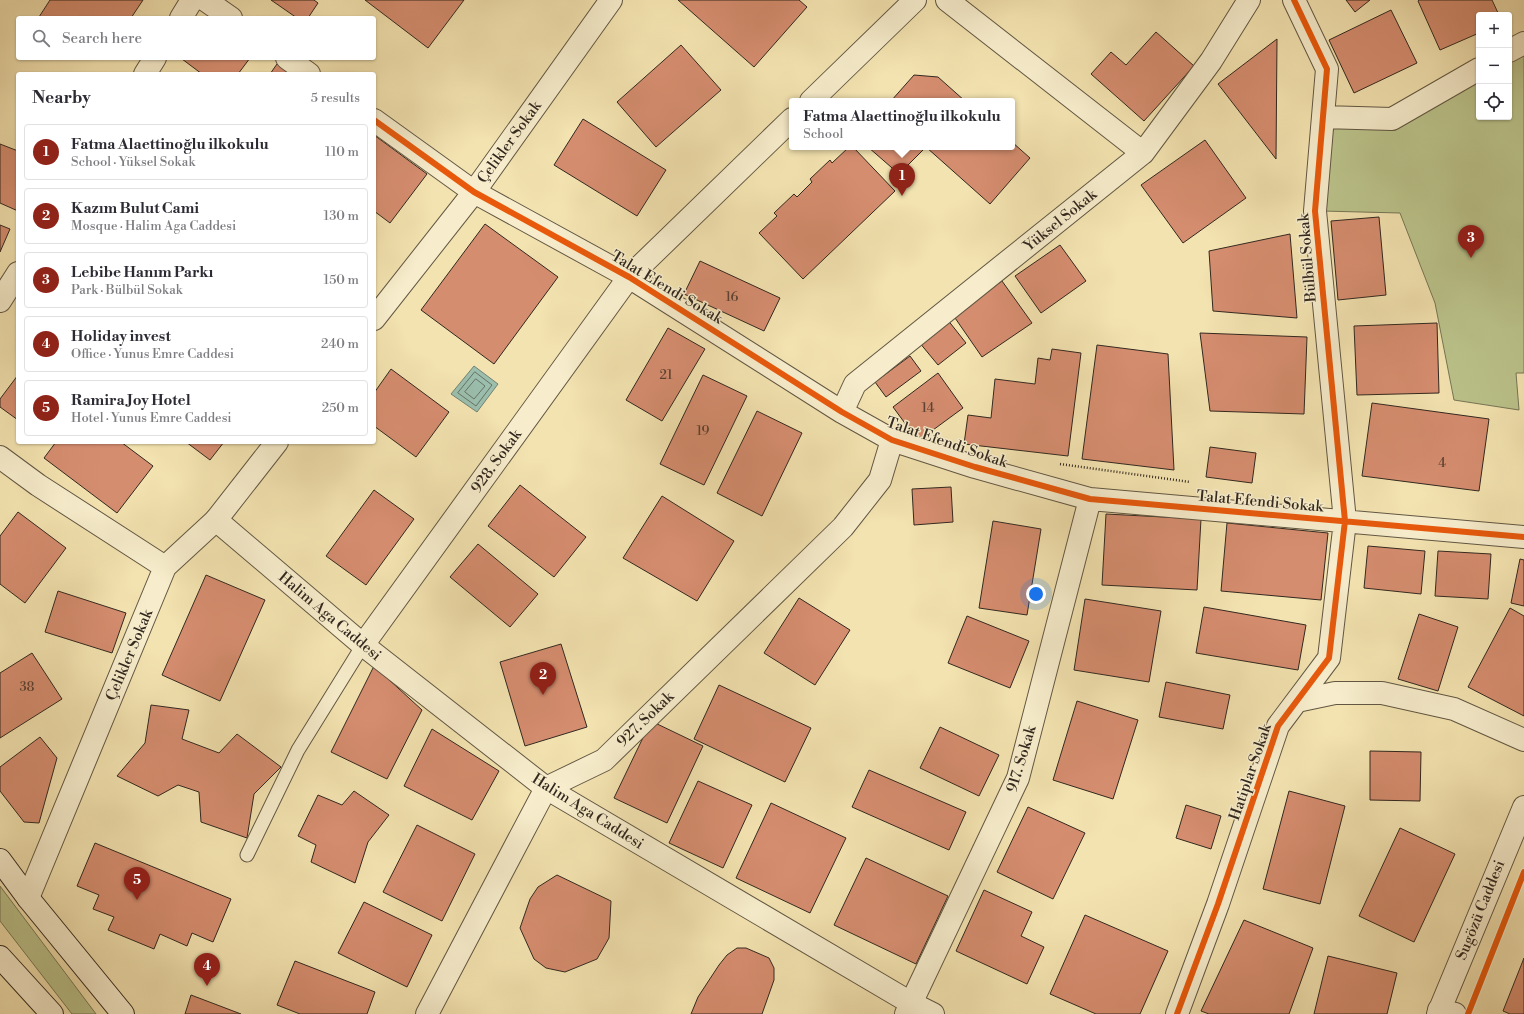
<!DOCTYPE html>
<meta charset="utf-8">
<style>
body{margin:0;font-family:"Libre Bodoni",serif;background:#f2f2f3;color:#2b2b33}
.controls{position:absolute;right:12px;top:12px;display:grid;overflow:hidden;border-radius:4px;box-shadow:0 1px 3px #0004}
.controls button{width:36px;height:36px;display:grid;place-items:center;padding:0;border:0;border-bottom:1px solid #e1e1e2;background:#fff;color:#2b2b33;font:20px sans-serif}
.you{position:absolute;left:1036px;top:594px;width:14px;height:14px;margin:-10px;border:3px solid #fff;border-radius:50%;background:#1a73e8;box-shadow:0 0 0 6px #1a73e833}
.badge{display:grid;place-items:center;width:26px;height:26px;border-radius:50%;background:#8f2418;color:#fff;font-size:13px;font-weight:700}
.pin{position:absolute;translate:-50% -33px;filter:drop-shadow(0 1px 2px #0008)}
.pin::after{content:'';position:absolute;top:21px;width:14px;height:12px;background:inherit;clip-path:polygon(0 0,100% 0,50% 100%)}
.popup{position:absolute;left:789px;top:98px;width:226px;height:52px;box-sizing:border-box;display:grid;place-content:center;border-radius:4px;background:#fff;filter:drop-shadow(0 1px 3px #0005);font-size:13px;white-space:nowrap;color:#7c7c81}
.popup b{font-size:15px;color:#2b2b33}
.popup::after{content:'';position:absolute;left:50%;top:100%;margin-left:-8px;border:8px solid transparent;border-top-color:#fff}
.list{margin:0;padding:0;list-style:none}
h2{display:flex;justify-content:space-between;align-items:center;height:52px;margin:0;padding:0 16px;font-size:17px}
h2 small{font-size:13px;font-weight:400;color:#7c7c81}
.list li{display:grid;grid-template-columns:26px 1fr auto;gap:12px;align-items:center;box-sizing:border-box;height:56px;margin:0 8px 8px;padding:0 8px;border:1px solid #e1e1e2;border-radius:4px}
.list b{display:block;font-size:15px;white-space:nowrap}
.list p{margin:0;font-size:13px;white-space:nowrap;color:#7c7c81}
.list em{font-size:13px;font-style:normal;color:#7c7c81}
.icon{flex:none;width:22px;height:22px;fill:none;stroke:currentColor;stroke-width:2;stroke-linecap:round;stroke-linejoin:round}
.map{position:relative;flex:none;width:1524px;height:1014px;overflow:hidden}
.search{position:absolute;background:#fff;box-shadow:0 1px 3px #0004;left:16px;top:16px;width:360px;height:44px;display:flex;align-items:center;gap:10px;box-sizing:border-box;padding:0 14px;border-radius:4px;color:#7c7c81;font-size:15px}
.panel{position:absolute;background:#fff;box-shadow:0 1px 3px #0004;left:16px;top:72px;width:360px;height:372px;border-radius:4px}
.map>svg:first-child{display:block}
</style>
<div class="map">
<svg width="1524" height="1014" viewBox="0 0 1524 1014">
<rect width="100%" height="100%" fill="#f3e3b0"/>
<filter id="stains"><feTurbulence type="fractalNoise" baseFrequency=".005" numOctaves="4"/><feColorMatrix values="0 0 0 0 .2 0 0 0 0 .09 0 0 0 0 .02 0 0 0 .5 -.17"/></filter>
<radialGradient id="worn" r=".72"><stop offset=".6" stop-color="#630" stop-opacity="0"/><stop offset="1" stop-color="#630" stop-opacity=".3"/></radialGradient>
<path fill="#bbc38b" stroke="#767655" d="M1524,54V373H1516L1519,410L1454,400L1435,303L1400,213L1322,211L1330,127L1395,130L1479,81V117H1509V63Z
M0,886L96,1014H72L0,921Z"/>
<path fill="#9bbead" stroke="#718274" d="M474,366L498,384L477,412L451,394Z"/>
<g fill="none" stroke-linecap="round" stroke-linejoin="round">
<path stroke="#667366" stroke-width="1" d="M475,372L492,385L476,406L458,393Z
M476,379L485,386L474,399L465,392Z"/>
</g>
<path fill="#d58d6f" stroke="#32281f" d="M50,0H143L131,18H98L96,17L95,18H40L39,17Z
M271,0H314L318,3L308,18H297Z
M365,0H464L428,48Z
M678,0H799L807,7L754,67Z
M1346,0H1370L1355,12Z
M1419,0H1492L1499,15H1479V33L1440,50L1418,1Z
M1391,10L1417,63L1354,93L1329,40Z
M1156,32L1194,66L1144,121L1091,74L1111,52L1126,65Z
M1277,39L1276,159L1218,84Z
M681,45L721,90L656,147L617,102Z
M183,58H250L238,74H202L182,59Z
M277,64L290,74H270Z
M914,75L938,77L965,101H891Z
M583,119L666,170L637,216L554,165Z
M374,135L427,174L390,223L374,211Z
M1205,140L1246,198L1183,243L1141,185Z
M1012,142L1030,158L990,204L926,147H1012Z
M0,144L18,151V211L0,203Z
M849,147H853L895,191L803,279L759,233L777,216L774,213L794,194L797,197L812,182L810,179L830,160L832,163Z
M868,147H926L899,174Z
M1379,217L1386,295L1338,300L1331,221Z
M485,224L558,277L494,364L421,310Z
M0,225L10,229L0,252Z
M1290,234L1297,318L1213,311L1209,251Z
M1060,245L1086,281L1041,313L1015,276Z
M700,261L780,298L764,331L684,294Z
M1002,281L1032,323L982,357L953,315Z
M947,319L966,343L938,365L919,342Z
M1437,323L1439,393L1357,395L1354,326Z
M668,328L705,349L662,421L626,400Z
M1200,333L1307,337L1304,414L1210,411Z
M1097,345L1168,354L1174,470L1082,459Z
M1052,349L1081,353L1068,456L964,444L968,415L991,418L995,379L1035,384L1038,358L1050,360Z
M910,356L921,371L886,397L875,382Z
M391,369L449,412L416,457L374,426V393Z
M938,373L963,408L918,441L893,407Z
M18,375V420L0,407V399Z
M703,375L747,396L704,485L660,464Z
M1372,403L1489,419L1479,491L1362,476Z
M757,411L802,433L762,516L717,493Z
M56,442H121L153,466L117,513L44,458Z
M186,442H224L210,460Z
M1210,447L1256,453L1252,483L1206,477Z
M520,485L586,537L554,577L488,526Z
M951,487L953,522L914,525L912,489Z
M374,490L414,519L366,585L326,556Z
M662,496L734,541L697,601L623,558Z
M18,512L66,548L25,603L0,584V536Z
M1106,514L1201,519L1197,590L1102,585Z
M993,521L1041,529L1027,615L979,608Z
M1227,523L1328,533L1321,600L1221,591Z
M478,544L538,594L510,627L450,577Z
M1368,546L1425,551L1421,594L1364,588Z
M1438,551L1491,554L1488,599L1435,596Z
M1520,559L1524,560V606L1511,603Z
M206,575L265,600L220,701L162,675Z
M58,591L126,613L112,653L45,632Z
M799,598L850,630L815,685L764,653Z
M1085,599L1161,611L1149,682L1074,670Z
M1204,607L1306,625L1298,670L1196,653Z
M1510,608L1524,616V716L1468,687Z
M1419,614L1458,627L1438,691L1398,679Z
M967,616L1029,641L1010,688L948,663Z
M561,644L587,727L525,746L500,662Z
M32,653L62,699L0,738V673Z
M374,666L422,710L387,779L331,752Z
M1166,682L1230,695L1223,729L1159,717Z
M719,685L811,728L785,782L694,739Z
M1077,701L1138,720L1113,799L1053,780Z
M151,705L189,710L182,739L219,753L237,734L281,767L254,794L247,838L201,822L199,792L178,785L158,796L117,776L145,743Z
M651,721L703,746L667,823L614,798Z
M940,727L999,755L979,796L920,768Z
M432,729L499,771L472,820L404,786Z
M40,737L57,758L39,823L24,822L0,791V767Z
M1370,751L1421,752L1420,801L1370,800Z
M869,770L966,812L949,850L852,807Z
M698,781L752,805L723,868L669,843Z
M354,791L389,815L368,842L355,883L311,862L316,845L298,836L318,795L342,805Z
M1289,791L1345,806L1320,904L1263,889Z
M771,803L846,838L810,913L736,878Z
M1186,805L1221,816L1211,849L1176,838Z
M1028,807L1085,833L1053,899L997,872Z
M417,825L475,854L442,921L383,892Z
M1400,828L1455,854L1414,942L1359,916Z
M95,843L231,899L213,942L192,933L187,946L160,934L154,949L108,930L114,917L93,909L99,895L77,886Z
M866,858L948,896L916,964L834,925Z
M557,875L611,901L609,938L597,959L565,972L546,968L534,959L520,928L530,899L538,887Z
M984,890L1032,912L1021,936L1044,947L1027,984L956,951Z
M364,902L432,935L407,987L338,953Z
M1085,915L1168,951L1140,1014H1096L1050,994Z
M1244,920L1313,948L1289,1014H1209L1201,1011Z
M737,948H746L769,958L774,968V980L762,1014H691L698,997L719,965L727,955Z
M1328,956L1397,973L1387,1014H1314Z
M1524,958V1014H1510L1503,1011Z
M295,961L375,992L367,1014H300L277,1005Z
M191,995L241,1014H185Z"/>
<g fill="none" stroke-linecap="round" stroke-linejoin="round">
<defs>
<path id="service" d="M247,855L298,750L363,645"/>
<path id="minor" d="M205,0L231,18
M947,0L1143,153
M181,18L192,0
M1509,51L1524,43
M287,58L309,74
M145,74L155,58
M811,101L915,0
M1323,117L1392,119L1479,69
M374,120L474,192L629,277L842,412L892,440L975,467L1090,499L1524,537
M0,301L18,273
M374,319L474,192L611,0
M842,412L855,384L1143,153L1211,61L1249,0
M0,457L38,485L165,567
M363,645L629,277L792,119
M1297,701L1335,693H1382L1454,709L1524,740
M28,898L165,567L216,520L277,442
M1439,1010L1455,1014
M427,1014L546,788L604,760L843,527L880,480L892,440
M906,1014L1018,778L1090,499
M1177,1014L1218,904L1278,726L1329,658L1345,521L1315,211L1327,69L1294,0"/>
<path id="tertiary" d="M216,520L363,645L546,788L911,1003L933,1014
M1438,1014L1524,807"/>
<path id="secondary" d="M0,860L28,898L123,1014
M0,957L52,1014"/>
</defs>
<use href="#service" stroke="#625743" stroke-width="15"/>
<use href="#minor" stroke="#625743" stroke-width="24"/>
<use href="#tertiary" stroke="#625743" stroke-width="24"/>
<use href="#secondary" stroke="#32281f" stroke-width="24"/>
<path stroke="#32281f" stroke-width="2.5" stroke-dasharray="1 2" stroke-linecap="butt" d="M1060,464L1190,482"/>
<use href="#service" stroke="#f7edcc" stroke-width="13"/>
<use href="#minor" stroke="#f7edcc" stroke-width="22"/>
<use href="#tertiary" stroke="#f7edcc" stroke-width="22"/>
<use href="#secondary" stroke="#f7edcc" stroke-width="22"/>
<defs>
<path id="cycleway" d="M374,120L474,192L629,277L842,412L892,440L975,467L1090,499L1524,537
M1177,1014L1218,904L1278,726L1329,658L1345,521L1315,211L1327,69L1294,0
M1468,1014L1524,872"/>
</defs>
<use href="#cycleway" stroke="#f7edcc" stroke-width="8"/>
<use href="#cycleway" stroke="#e8590c" stroke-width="6"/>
</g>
<g text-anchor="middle" stroke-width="3" stroke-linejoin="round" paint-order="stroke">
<g font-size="13" fill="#5b4133">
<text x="732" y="301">16</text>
<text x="666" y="379">21</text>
<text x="928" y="412">14</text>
<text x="703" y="435">19</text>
<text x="1442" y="467">4</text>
<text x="27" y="691">38</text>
</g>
<g font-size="15" fill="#32281f" stroke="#f7edcc">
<text transform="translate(509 142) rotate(-54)" y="5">Çelikler Sokak</text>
<text transform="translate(1060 220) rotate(-39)" y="5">Yüksel Sokak</text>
<text transform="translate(1307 258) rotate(-95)" y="5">Bülbül Sokak</text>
<text transform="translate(667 287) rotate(31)" y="5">Talat Efendi Sokak</text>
<text transform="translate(947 442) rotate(19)" y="5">Talat Efendi Sokak</text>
<text transform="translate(496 461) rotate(-54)" y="5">928. Sokak</text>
<text transform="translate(1260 501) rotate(5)" y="5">Talat Efendi Sokak</text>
<text transform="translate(330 616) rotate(40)" y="5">Halim Aga Caddesi</text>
<text transform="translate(129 655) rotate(-67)" y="5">Çelikler Sokak</text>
<text transform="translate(645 719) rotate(-44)" y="5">927. Sokak</text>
<text transform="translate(1021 759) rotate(-73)" y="5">917. Sokak</text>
<text transform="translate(1250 772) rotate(-71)" y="5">Hatiplar Sokak</text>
<text transform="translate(588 811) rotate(32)" y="5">Halim Aga Caddesi</text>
<text transform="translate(1480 910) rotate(-68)" y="5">Sugözü Caddesi</text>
</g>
</g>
<rect width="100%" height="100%" filter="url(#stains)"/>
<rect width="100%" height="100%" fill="url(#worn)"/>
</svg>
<div class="controls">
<button>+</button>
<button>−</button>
<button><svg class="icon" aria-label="locate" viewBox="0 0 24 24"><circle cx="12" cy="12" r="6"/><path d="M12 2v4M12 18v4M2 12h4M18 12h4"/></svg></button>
</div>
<div class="you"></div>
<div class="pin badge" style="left:902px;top:196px">1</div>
<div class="popup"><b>Fatma Alaettinoğlu ilkokulu</b>School</div>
<div class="pin badge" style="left:543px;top:695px">2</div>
<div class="pin badge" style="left:1471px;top:258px">3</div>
<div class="pin badge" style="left:207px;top:986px">4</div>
<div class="pin badge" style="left:137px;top:900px">5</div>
<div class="search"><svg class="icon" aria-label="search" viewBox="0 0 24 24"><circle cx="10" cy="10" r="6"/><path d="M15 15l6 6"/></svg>Search here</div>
<section class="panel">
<h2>Nearby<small>5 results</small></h2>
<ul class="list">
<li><span class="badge">1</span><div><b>Fatma Alaettinoğlu ilkokulu</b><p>School · Yüksel Sokak</p></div><em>110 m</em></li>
<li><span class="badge">2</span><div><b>Kazım Bulut Cami</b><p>Mosque · Halim Aga Caddesi</p></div><em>130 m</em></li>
<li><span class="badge">3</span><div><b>Lebibe Hanım Parkı</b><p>Park · Bülbül Sokak</p></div><em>150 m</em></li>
<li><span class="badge">4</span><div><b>Holiday invest</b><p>Office · Yunus Emre Caddesi</p></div><em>240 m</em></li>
<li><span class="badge">5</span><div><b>Ramira Joy Hotel</b><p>Hotel · Yunus Emre Caddesi</p></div><em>250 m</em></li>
</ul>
</section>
</div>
